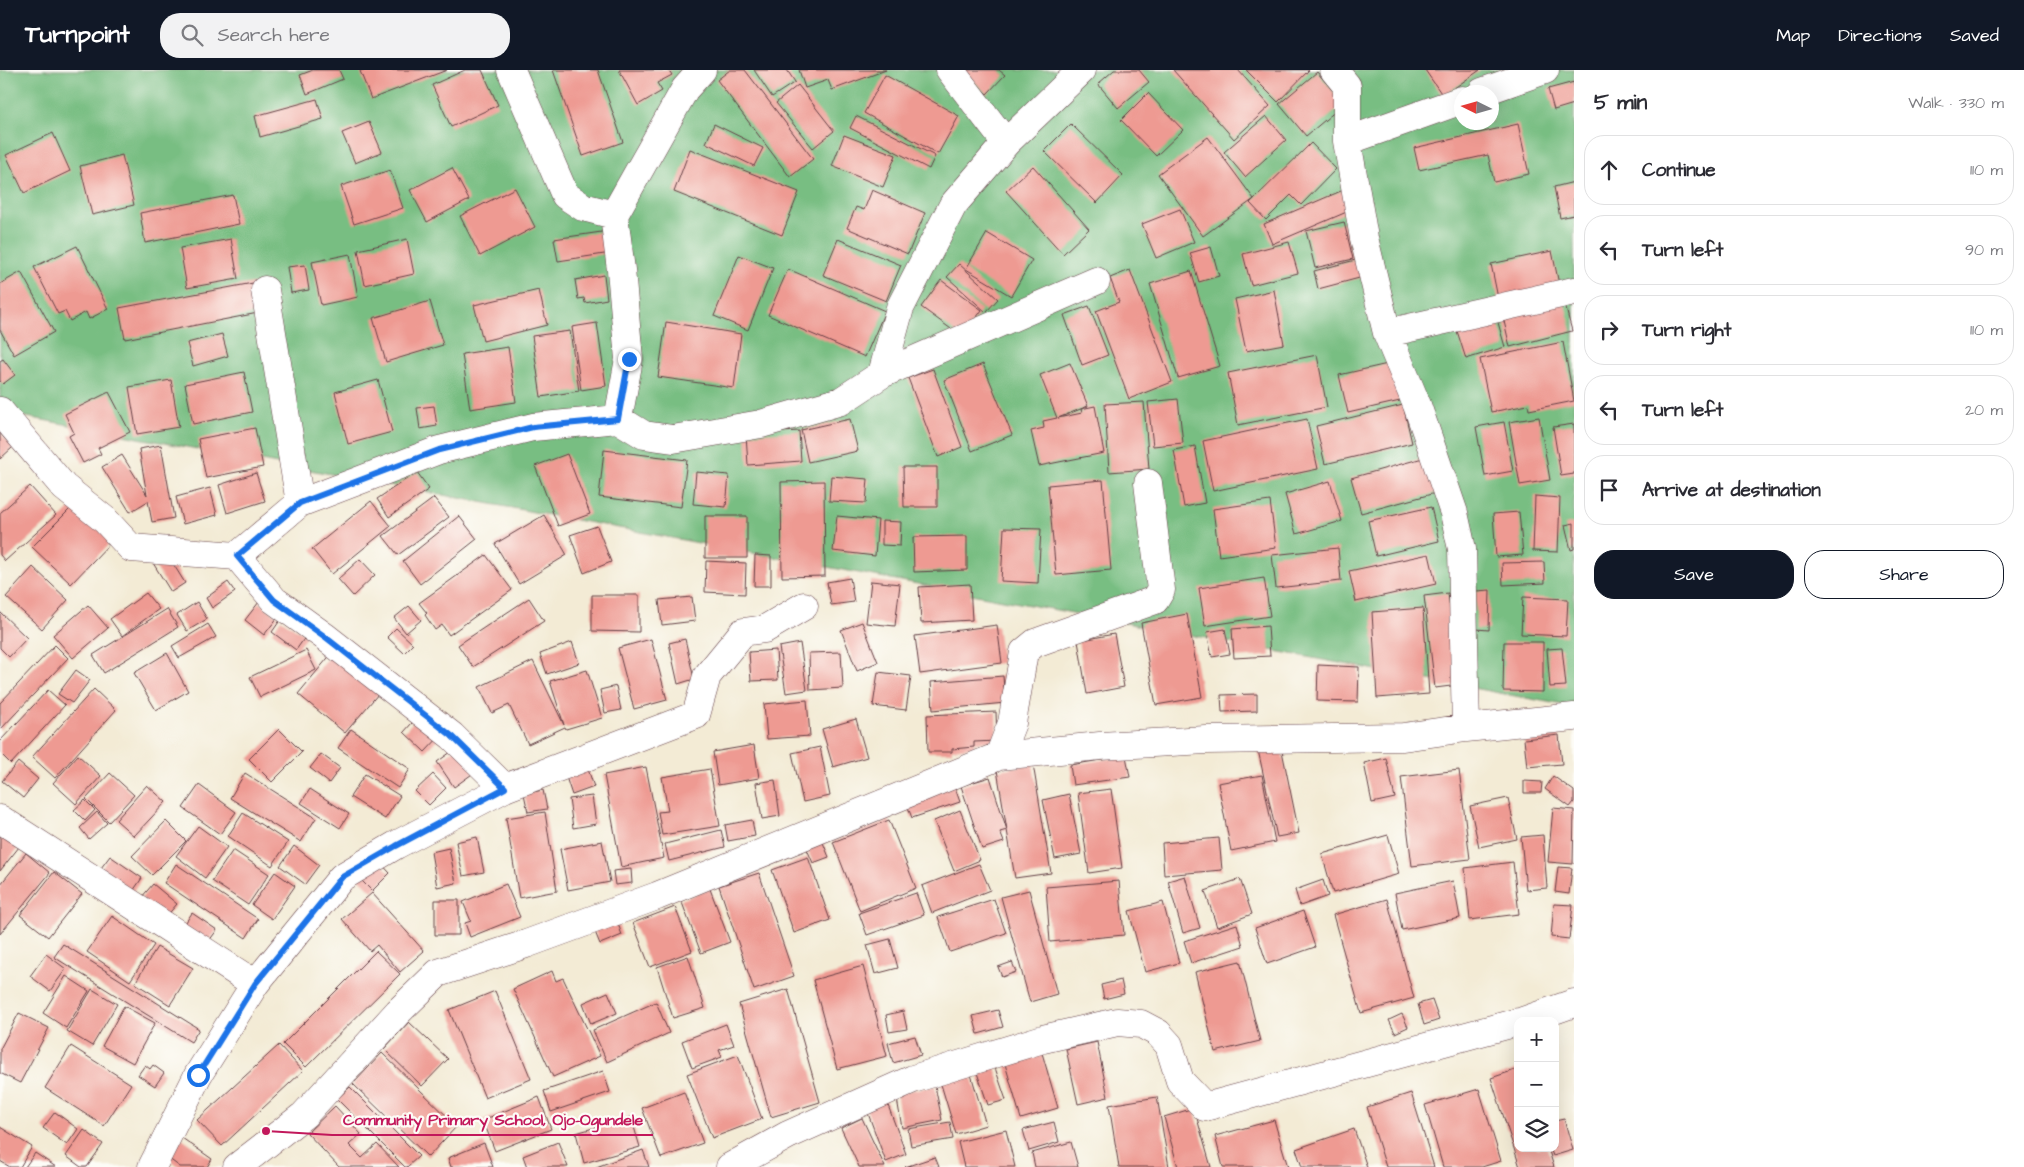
<!DOCTYPE html>
<meta charset="utf-8">
<style>
body{margin:0;font-family:"Architects Daughter",sans-serif;background:#f2f2f3;color:#2b2b33}
.controls{position:absolute;right:15px;bottom:15px;display:grid;overflow:hidden;border-radius:10px;box-shadow:0 5px 20px #0002}
.controls button{width:45px;height:45px;display:grid;place-items:center;padding:0;border:0;border-bottom:1px solid #e1e1e2;background:#fff;color:#2b2b33;font:25px sans-serif}
.compass{position:absolute;left:1454px;top:15px;width:45px;height:45px;border-radius:50%;background:#fff;box-shadow:0 5px 20px #0002;rotate:275deg}
.stop{position:absolute;width:15px;height:15px;margin:-11px;border:4px solid #1a73e8;border-radius:50%;background:#fff}
.stop.end{background:#1a73e8;border-color:#fff;box-shadow:0 1px 5px #0008}
.list{margin:0;padding:0;list-style:none}
h2{display:flex;justify-content:space-between;align-items:center;height:65px;margin:0;padding:0 20px;font-size:21px}
h2 small{font-size:16px;font-weight:400;color:#7c7c81}
.list li{display:grid;grid-template-columns:32px 1fr auto;gap:15px;align-items:center;box-sizing:border-box;height:70px;margin:0 10px 10px;padding:0 10px;border:1px solid #e1e1e2;border-radius:20px}
.list b{display:block;font-size:19px;white-space:nowrap}
.list em{font-size:16px;font-style:normal;color:#7c7c81}
.actions{display:flex;gap:10px;padding:15px 20px}
.actions a{flex:1;padding:11px 0;border:1px solid #111827;border-radius:20px;text-align:center;font-size:18px;color:#111827}
.actions .main{background:#111827;color:#fff}
.icon{flex:none;width:28px;height:28px;fill:none;stroke:currentColor;stroke-width:2;stroke-linecap:round;stroke-linejoin:round}
.map{position:relative;flex:none;width:1574px;height:1097px;overflow:hidden}
header{display:flex;align-items:center;gap:30px;box-sizing:border-box;height:70px;padding:0 25px;background:#111827;color:#fff}
header strong{font-size:24px}
nav{display:flex;gap:28px;margin-inline-start:auto;font-size:18px}
.search{width:350px;height:45px;background:#f2f2f3;display:flex;align-items:center;gap:12px;box-sizing:border-box;padding:0 18px;border-radius:20px;color:#7c7c81;font-size:19px}
main{display:flex}
aside{flex:1;background:#fff}
.map>svg:first-child{display:block}
</style>
<header>
<strong>Turnpoint</strong>
<div class="search"><svg class="icon" aria-label="search" viewBox="0 0 24 24"><circle cx="10" cy="10" r="6"/><path d="M15 15l6 6"/></svg>Search here</div>
<nav><a>Map</a><a>Directions</a><a>Saved</a></nav>
</header>
<main>
<div class="map">
<svg width="1574" height="1097" viewBox="0 0 1574 1097">
<rect width="100%" height="100%" fill="#fdfcf7"/>
<filter id="ink" filterUnits="userSpaceOnUse"><feTurbulence type="fractalNoise" baseFrequency=".02" numOctaves="2"/><feDisplacementMap in="SourceGraphic" scale="10" xChannelSelector="R" yChannelSelector="G"/><feConvolveMatrix kernelMatrix="1 2 1 2 8 2 1 2 1" color-interpolation-filters="sRGB"/></filter>
<filter id="wash" filterUnits="userSpaceOnUse"><feTurbulence type="fractalNoise" baseFrequency=".0096" numOctaves="4" result="noise"/><feDisplacementMap in="SourceGraphic" scale="20" xChannelSelector="R" yChannelSelector="G"/><feGaussianBlur stdDeviation="1.12" result="paint"/><feColorMatrix in="noise" values="0 0 0 0 0 0 0 0 0 0 0 0 0 0 0 0 0 1.4 0 .05"/><feComposite in="paint" operator="in"/></filter>
<g filter="url(#wash)">
<rect width="100%" height="100%" fill="#f3ebd5"/>
<path fill="#78be82" stroke="#616e56" fill-rule="evenodd" d="M0,0H1574V637L0,342ZM1462,22H1492V52H1462Z"/>
<g id="blocks">
<path fill="#ee9a92" d="M313,0H339L343,9L307,24L300,5Z
M363,0H447L371,29L360,1Z
M465,0H482L498,35L451,57L432,15Z
M553,0H598L623,72L583,86Z
M619,0H669L672,5L657,13L662,21L638,35Z
M730,0H745L813,89L790,107L717,10Z
M754,0H787L795,12L772,27Z
M799,0H886L832,20L828,10L805,18Z
M962,0H999L1005,5L987,24Z
M1114,0H1139L1149,12L1118,38L1098,14Z
M1173,0H1238L1270,36L1234,69Z
M1246,0H1309L1278,32Z
M1425,0H1480L1443,26Z
M1317,2L1344,34L1306,66L1279,34Z
M885,5L959,46L938,84L864,43Z
M1574,12V34L1554,40L1548,19Z
M798,15L834,61L813,78L776,33Z
M1148,23L1183,60L1156,86L1121,50Z
M317,29L323,49L260,67L255,46Z
M856,46L935,86L929,99L850,58Z
M1266,46L1286,70L1245,107L1224,82Z
M369,52L382,82L355,93L342,63Z
M714,54L763,78L754,96L706,73Z
M1071,54L1123,105L1097,133L1044,81Z
M1518,54L1529,104L1494,112L1488,85L1419,100L1414,78Z
M53,63L70,101L24,123L6,85Z
M844,65L896,85L883,117L832,96Z
M1208,67L1254,129L1203,166L1158,104Z
M1311,73L1336,99L1301,135L1291,125L1266,150L1250,133Z
M690,79L799,122L782,165L674,122Z
M122,85L134,135L92,145L80,96Z
M1033,96L1089,159L1063,184L1006,121Z
M452,98L469,130L427,152L410,120Z
M390,100L403,138L354,154L341,116Z
M1574,112V145L1560,148L1554,117Z
M515,118L535,157L480,186L460,146Z
M1348,118L1356,138L1272,174L1264,154Z
M872,120L925,143L908,184L847,158L856,137L864,140Z
M233,125L239,154L145,173L140,143Z
M1180,139L1194,172L1156,188L1142,154Z
M1344,152L1353,189L1315,198L1306,161Z
M608,161L611,183L558,191L554,169Z
M987,163L1032,190L1011,226L966,199Z
M231,169L238,209L187,218L180,178Z
M407,169L414,204L365,215L358,180Z
M838,169L901,195L886,231L823,205Z
M1289,172L1298,203L1251,215L1243,184Z
M77,176L108,239L89,249L86,242L70,251L65,241L58,244L34,197Z
M1211,177L1219,206L1199,212L1190,183Z
M1552,181L1560,219L1499,233L1491,194Z
M350,184L358,227L321,235L312,192Z
M739,185L773,198L748,260L714,246Z
M1363,188L1367,206L1318,219L1314,201Z
M959,194L998,229L986,242L947,207Z
M305,195L309,220L291,223L287,197Z
M788,199L885,241L865,287L768,245Z
M1130,200L1172,312L1129,329L1096,241L1119,232L1110,208Z
M1191,201L1220,296L1178,308L1150,214Z
M21,202L54,262L14,285L0,260V214Z
M604,205L607,229L585,233L584,228L578,229L575,210Z
M941,210L982,240L962,267L921,237Z
M253,213L258,243L125,269L119,238Z
M539,220L547,255L483,271L474,235Z
M1274,220L1284,274L1246,281L1235,229Z
M430,231L443,275L386,292L373,248Z
M1564,231L1572,261L1510,277L1503,247Z
M1089,236L1108,285L1082,295L1064,245Z
M1497,249L1505,277L1466,289L1457,261Z
M666,252L741,264L734,318L658,307Z
M597,253L606,316L581,320L572,257Z
M570,261L579,321L541,327L532,266Z
M222,264L228,286L193,296L187,273Z
M1563,272L1574,331L1529,340L1528,335L1491,342L1480,289Z
M508,277L516,332L470,339L462,284Z
M1317,285L1327,337L1238,355L1228,303Z
M3,289L15,305L3,314L0,311V291Z
M1070,293L1088,336L1058,348L1082,343L1081,339L1095,336L1104,383L1039,396L1031,361L1044,358L1043,351L1057,348L1040,305Z
M1392,293L1400,331L1348,343L1339,305Z
M983,294L1012,365L972,381L944,310Z
M933,299L962,377L938,387L908,308Z
M244,302L252,342L193,354L185,314Z
M171,310L179,357L137,364L129,317Z
M378,310L392,362L348,374L335,322Z
M109,322L130,362L98,378L101,384L83,393L69,366L74,363L65,344Z
M1178,329L1183,373L1153,376L1148,332Z
M1144,332L1149,399L1109,402L1105,334Z
M1403,335L1412,373L1325,394L1316,356Z
M434,336L437,356L420,359L417,338Z
M1539,347L1550,410L1520,415L1509,352Z
M850,349L858,381L808,392L801,360Z
M1307,349L1318,399L1213,421L1203,371Z
M1504,352L1513,401L1485,406L1476,357Z
M1574,354V404L1561,406L1553,357Z
M255,358L263,397L206,408L198,369Z
M799,361L801,391L748,395L746,364Z
M0,363L13,377L0,389Z
M161,375L174,448L152,452L148,431L130,442L102,397L122,385L147,425L139,379Z
M1195,376L1205,433L1184,437L1174,380Z
M604,380L687,390L681,437L599,427Z
M567,384L590,444L558,456L535,396Z
M1430,386L1439,422L1361,443L1351,408Z
M903,397H937V437H904Z
M417,402L429,419L389,447L377,429Z
M696,402L729,405L726,437L693,434Z
M256,403L265,431L227,443L219,415Z
M831,406L868,409L866,433L829,431Z
M1103,410L1111,500L1056,505L1048,415Z
M824,411L825,506L782,507L781,412Z
M1330,411L1342,451L1296,464L1285,424Z
M30,416L56,445L5,491L0,485V443Z
M210,418L217,445L183,454L176,427Z
M1535,426L1560,428L1558,482L1533,481Z
M434,428L449,447L398,485L383,466Z
M371,431L391,456L332,504L312,479Z
M1270,431L1276,478L1219,486L1213,439Z
M75,434L112,471L71,514L32,477Z
M1431,437L1439,471L1376,486L1368,451Z
M1519,442L1523,485L1496,487L1493,444Z
M544,445L567,485L519,514L495,474Z
M459,446L477,469L420,514L403,491Z
M705,446H747V488H705Z
M837,446L878,450L875,486L833,481Z
M882,451L901,452L900,476L882,475Z
M1574,453V479L1571,480L1565,455Z
M597,456L611,492L584,503L570,465Z
M1004,458L1041,459L1038,513L1001,511Z
M967,466V500L914,502L913,467Z
M1338,478L1341,511L1276,518L1272,485Z
M167,484L185,513L171,522L153,493Z
M1429,484L1436,514L1356,532L1349,501Z
M486,485L512,520L449,565L442,555L435,560L425,545L427,543L419,533Z
M755,485L771,486V516H754Z
M360,489L375,505L353,526L338,509Z
M706,491L746,493L745,524L705,522Z
M1544,492L1545,513L1503,515L1502,493Z
M33,497L68,530L42,559L6,527Z
M850,508L854,532L831,535L827,512Z
M1264,508L1270,546L1205,556L1199,518Z
M871,511L900,514L895,556L866,553Z
M228,512L235,522L212,538L206,528Z
M970,514L972,550L921,553L919,517Z
M1490,520L1489,560L1476,559V521Z
M146,523L159,539L122,566L110,549Z
M1448,523L1459,615L1435,618L1424,526Z
M592,525H639V562L592,561Z
M692,527L695,551L662,555L659,530Z
M1523,527L1568,529L1566,566L1521,564Z
M529,528L544,551L473,597L458,575Z
M197,532L207,549L187,561L177,545Z
M259,532L278,547L264,565L245,550Z
M88,535L108,558L73,588L53,565Z
M409,536L421,550L406,563L394,548Z
M1423,538L1429,624L1377,628L1372,542Z
M167,539L178,557L104,603L93,585Z
M0,542L27,568L9,587L0,578Z
M1187,544L1202,627L1156,635L1141,553Z
M281,549L306,566L296,580L272,562Z
M862,552L878,592L857,601L841,560Z
M208,554L216,567L179,588L172,576Z
M997,555L1002,593L920,604L915,566Z
M1268,556L1270,586L1234,588L1232,559Z
M396,558L413,574L404,583L387,567Z
M1225,559L1230,584L1212,587L1207,562Z
M1114,564L1124,617L1087,624L1078,571Z
M651,569L667,630L634,639L618,578Z
M685,569L694,609L678,614L669,573Z
M572,572L579,593L547,604L540,584Z
M1504,572H1543V622L1503,621Z
M800,573L807,620L786,623L779,577Z
M55,575L68,588L0,660V633Z
M1562,578L1566,616L1550,617L1547,579Z
M306,580L316,600L260,627L250,607Z
M776,580L778,610L751,611L749,582Z
M841,582L843,618L810,620L809,583Z
M167,583L188,621L156,640L134,603Z
M332,583L379,623L345,663L298,624Z
M533,591L564,655L550,611L587,600L602,648L566,659L565,657L528,674L509,635L492,643L479,617Z
M1318,595L1359,597L1358,632L1317,631Z
M76,600L90,610L72,633L58,624Z
M878,602L911,606L906,640L873,636Z
M1003,606L1005,633L933,640L931,612Z
M616,616L621,640L605,643L600,620Z
M94,619L116,640L55,708L32,687Z
M48,620L65,635L11,694L0,683V671Z
M1257,624V641L1222,642L1221,625Z
M807,630L810,666L767,669L764,634Z
M996,642L997,671L974,672V677L952,679V682H928L927,645Z
M419,645L441,665L425,682L404,662Z
M856,649L867,687L833,697L822,659Z
M279,659L302,682L272,712L249,689Z
M351,659L410,699L398,718L338,678Z
M1559,665L1562,694L1527,697L1524,669Z
M754,675L759,708L718,715L713,682Z
M1281,676L1299,763L1277,767L1258,680Z
M458,677L475,702L454,717L437,692Z
M820,677L830,726L803,732L792,683Z
M321,684L340,698L329,713L310,698Z
M78,685L101,706L76,734L53,713Z
M1126,686L1130,707L1073,715L1070,695Z
M1386,688L1395,728L1372,733L1364,693Z
M18,692L38,709L23,728L2,711Z
M1033,694L1051,803L1015,808L997,700Z
M646,697L664,788L621,797L604,705Z
M588,699L594,717L572,725L566,707Z
M710,699L720,756L662,765L658,742L668,741L662,707Z
M1459,700L1470,789L1412,796L1401,707Z
M110,703L134,725L109,752L86,729Z
M245,703L316,748L301,772L230,728Z
M365,704L400,726L385,749L350,727Z
M433,704L446,718L429,735L415,721Z
M1262,705L1275,772L1231,781L1218,713Z
M1553,706L1574,721V732L1570,737L1545,719Z
M990,707L1007,760L1000,762L1004,772L982,779L961,716Z
M775,710L780,746L762,749L756,713Z
M1524,711L1542,712L1541,723H1524Z
M147,715L166,732L134,766L116,750Z
M199,715L236,742L220,764L183,738Z
M954,715L960,732L912,748L906,732Z
M310,719L349,744L340,758L301,733Z
M1111,719L1122,798L1089,803L1078,723Z
M543,720L547,739L528,742L524,724Z
M1069,724L1081,784L1055,789L1043,730Z
M592,726L596,754L573,758L569,729Z
M1508,728L1517,769L1479,777L1470,736Z
M85,730L95,740L85,751L74,740Z
M1553,738L1574,740L1573,794L1548,792Z
M960,740L980,790L954,801L934,751Z
M97,742L107,753L89,769L80,758Z
M545,742L557,821L519,828L506,748Z
M243,743L288,772L272,796L228,766Z
M752,750L755,766L728,771L725,755Z
M889,750L916,818L860,841L833,772Z
M166,751L186,771L152,805L132,786Z
M198,756L227,777L205,808L176,786Z
M0,759L23,772L0,801Z
M721,760L725,777L669,791L665,774Z
M819,763L829,787L813,793L803,770Z
M1388,765L1399,804L1333,823L1322,784Z
M1543,765L1547,818L1526,820L1521,767Z
M477,767L484,802L463,806L456,772Z
M1219,768L1222,800L1164,805L1162,773Z
M602,771L610,812L568,820L560,779Z
M294,776L319,795L305,814L280,796Z
M449,778L456,813L437,817L431,782Z
M233,780L269,804L248,835L212,811Z
M26,783L50,803L0,864V815Z
M110,786L142,808L131,824L98,802Z
M808,787L830,850L794,863L772,800Z
M377,789L390,803L372,821L359,808Z
M1513,792L1519,844L1470,850L1465,798Z
M176,794L258,849L246,868L164,813Z
M979,794L990,820L932,843L922,816Z
M1558,797L1572,798L1569,824L1555,822Z
M631,799L632,813L615,815L613,801Z
M54,802L82,824L48,867L20,845Z
M275,802L295,816L272,849L252,835Z
M759,803L794,906L754,920L719,816Z
M1185,806L1200,858L1183,863L1168,811Z
M1240,809L1252,844L1217,857L1205,821Z
M1323,810L1328,826L1300,836L1295,820Z
M1119,811L1124,865L1050,872L1046,817Z
M1453,811L1460,848L1402,860L1395,823Z
M153,814L177,834L165,848L141,828Z
M506,814L520,847L470,867L465,853L471,851L463,832Z
M710,819L730,872L701,883L681,830Z
M1029,820L1057,924L1030,932L1001,827Z
M372,823L424,881L400,902L377,875L370,881L342,849Z
M916,823L924,845L867,865L859,843Z
M994,829L1006,863L950,882L938,847Z
M1387,829L1414,928L1361,943L1333,845Z
M435,830H459V865H435Z
M1163,832L1179,893L1145,902L1129,841Z
M1554,834L1573,835L1569,869L1551,867Z
M675,837L692,881L650,897L633,853Z
M1303,841L1315,877L1267,894L1255,858Z
M192,843L217,860L206,875L182,858Z
M112,846L154,875L130,911L87,882Z
M616,848L622,865L600,874L593,857Z
M1237,854L1243,876L1191,893L1184,871Z
M890,869L898,898L875,904L867,875Z
M63,874L199,959L191,972L54,887Z
M157,877L193,898L170,935L135,913Z
M376,881L400,904L306,997L283,974Z
M46,884L66,899L50,921L30,906Z
M688,886L705,938L673,948L657,897Z
M1240,891L1260,971L1215,982L1195,902Z
M1012,892L1016,902L1002,907L998,897Z
M863,896L887,986L837,999L813,910Z
M552,901L556,911L563,908L600,986L553,1007L513,919Z
M66,906L89,921L66,958L43,943Z
M1121,910L1124,924L1104,929L1101,915Z
M92,919L117,934L92,976L67,961Z
M788,919L820,1032L771,1047L739,934Z
M495,921L531,1009L485,1028L449,940Z
M608,922L617,943L591,954L583,933Z
M1432,930L1439,950L1424,955L1418,934Z
M656,932L669,963L607,992L593,960Z
M124,936L155,953L133,993L102,976Z
M998,940L1003,957L978,964L973,946Z
M903,941L907,959L889,962L886,945Z
M19,943L49,958L20,1013L0,1003V979Z
M1402,944L1408,957L1395,963L1389,950Z
M409,952L448,989L422,1016L384,979Z
M726,954L734,975L719,980L722,987L692,998L682,971Z
M915,966L921,985L893,993L888,973Z
M1097,972L1108,1027L1078,1034L1066,979Z
M279,975L303,1001L222,1076L197,1050Z
M71,976L131,1014L104,1056L45,1018Z
M382,983L457,1056L428,1087L353,1014Z
M1042,983L1058,1038L1021,1049L1005,994Z
M738,985L762,1049L712,1068L687,1004Z
M991,986L1006,1030L988,1035L973,991Z
M145,995L150,999L153,995L164,1003L155,1016L138,1005Z
M1518,999V1078H1548L1554,1097H1520L1491,1008Z
M603,1001L610,1022L551,1042L544,1021Z
M970,1001L986,1055L956,1064L940,1011Z
M935,1016L942,1050L902,1058L896,1023Z
M350,1017L419,1086L407,1097H405L337,1029Z
M1479,1019L1501,1091L1482,1097H1443L1425,1035Z
M684,1022L703,1073L661,1088L642,1038Z
M1411,1023L1434,1097H1386L1367,1037Z
M539,1027L551,1059L495,1081L483,1050Z
M1157,1027L1169,1097H1119L1109,1035Z
M886,1030L906,1084L886,1092L866,1038Z
M335,1036L361,1064L349,1075L362,1088L377,1074L399,1097H339L307,1063Z
M1194,1038L1211,1097H1178L1164,1047Z
M55,1042L78,1059L67,1075L43,1058Z
M631,1047L640,1077L584,1093L576,1063Z
M862,1048L885,1097H859L841,1058Z
M1564,1049L1573,1080L1553,1086L1550,1078H1555V1051Z
M1274,1050L1288,1097H1223L1215,1066Z
M950,1052L953,1069L911,1076L908,1059Z
M1054,1052L1059,1072L1029,1081L1023,1060Z
M0,1057L32,1077L20,1097H10L0,1091Z
M1354,1059L1367,1097H1302L1296,1079Z
M84,1060L103,1074L87,1097H81L66,1086Z
M1006,1060L1015,1097H964L958,1072Z
M182,1068L212,1089L207,1097H180L168,1088Z
M558,1072L568,1097H527L523,1086Z
M1071,1072L1078,1097H1035L1032,1083Z
M484,1073L493,1097H451L448,1088Z
M643,1080L649,1097H596Z
M35,1083L56,1097H25Z
M935,1087L939,1097H905Z"/>
</g>
</g>
<g filter="url(#ink)">
<use href="#blocks" fill-opacity="0" stroke="#633e44" stroke-width="1"/>
<g fill="none" stroke-linecap="round" stroke-linejoin="round">
<defs>
<path id="minor" d="M511,0L565,125L583,137L614,145
M950,0L1006,73
M1334,0L1347,16V71L1364,168L1387,263L1417,335L1454,443L1462,479L1466,658
M1482,22L1545,0
M1347,71L1462,30
M265,220L300,433
M1387,263L1574,221
M882,304L900,238L953,135L1006,73L1082,0
M0,341L64,417L105,450L131,478L237,486L274,530L324,566L452,666L505,718
M618,349L629,289L621,200L614,145L685,19L702,0
M237,486L300,433L439,380L533,357L618,349L644,365L673,369L761,354L841,331L882,304L1096,211
M999,686L1012,653L1024,582L1035,573L1155,530L1161,520L1148,413
M0,749L255,914
M1523,951L1574,933
M152,1097L198,1005L255,914L342,807L396,775L505,718L696,645L707,606L743,562L765,559L804,536
M237,1097L304,1045L398,942L438,903L526,874L657,826L999,686L1100,676L1206,670L1403,667L1466,658L1574,647
M730,1097L788,1065L913,1009L1043,969L1117,952L1141,954L1158,963L1169,975L1180,1011L1205,1037L1518,952"/>
</defs>
<use href="#minor" stroke="#633e44" stroke-width="29"/>
<use href="#minor" stroke="#fff" stroke-width="28"/>
</g>
</g>
<g fill="none" stroke-linecap="round" stroke-linejoin="round" filter="url(#ink)">
<path stroke="#1a73e8" stroke-width="6" d="M198,1005L255,914L342,807L396,776L505,718L452,666L324,566L274,530L237,486L300,433L439,380L533,357L618,349L629,289"/>
</g>
<path fill="none" stroke="#c2185b" stroke-width="2" d="M266 1061L332 1065H653"/>
<circle fill="#c2185b" stroke="#fdfcf7" stroke-width="2" cx="266" cy="1061" r="5"/>
<g font-size="16" text-anchor="middle" font-weight="bold" fill="#c2185b" stroke="#fdfcf7" stroke-width="4.5" stroke-linejoin="round" paint-order="stroke">
<text x="493" y="1055">Community Primary School, Ojo-Ogundele</text>
</g>
</svg>
<div class="controls">
<button>+</button>
<button>−</button>
<button><svg class="icon" aria-label="layers" viewBox="0 0 24 24"><path d="M12 4l9 5-9 5-9-5zM3 14l9 5 9-5"/></svg></button>
</div>
<svg class="compass" viewBox="-18 -18 36 36"><path d="M0-13l5 13h-10z" fill="#e53935"/><path d="M0 13l5-13h-10z" fill="#7c7c81"/></svg>
<div class="stop" style="left:198px;top:1005px"></div>
<div class="stop end" style="left:629px;top:289px"></div>
</div>
<aside>
<h2>5 min<small>Walk · 330 m</small></h2>
<ul class="list">
<li><svg class="icon" aria-label="ahead" viewBox="0 0 24 24"><path d="M12 20V5M6 11l6-6 6 6"/></svg><div><b>Continue</b></div><em>110 m</em></li>
<li><svg class="icon" aria-label="left" viewBox="0 0 24 24"><path d="M17 20v-9H6M10 6l-5 5 5 5"/></svg><div><b>Turn left</b></div><em>90 m</em></li>
<li><svg class="icon" aria-label="right" viewBox="0 0 24 24"><path d="M7 20v-9h11M14 6l5 5-5 5"/></svg><div><b>Turn right</b></div><em>110 m</em></li>
<li><svg class="icon" aria-label="left" viewBox="0 0 24 24"><path d="M17 20v-9H6M10 6l-5 5 5 5"/></svg><div><b>Turn left</b></div><em>20 m</em></li>
<li><svg class="icon" aria-label="arrive" viewBox="0 0 24 24"><path d="M6 21V4h12l-3 4 3 4H6"/></svg><div><b>Arrive at destination</b></div></li>
</ul>
<div class="actions"><a class="main">Save</a><a>Share</a></div>
</aside>
</main>
